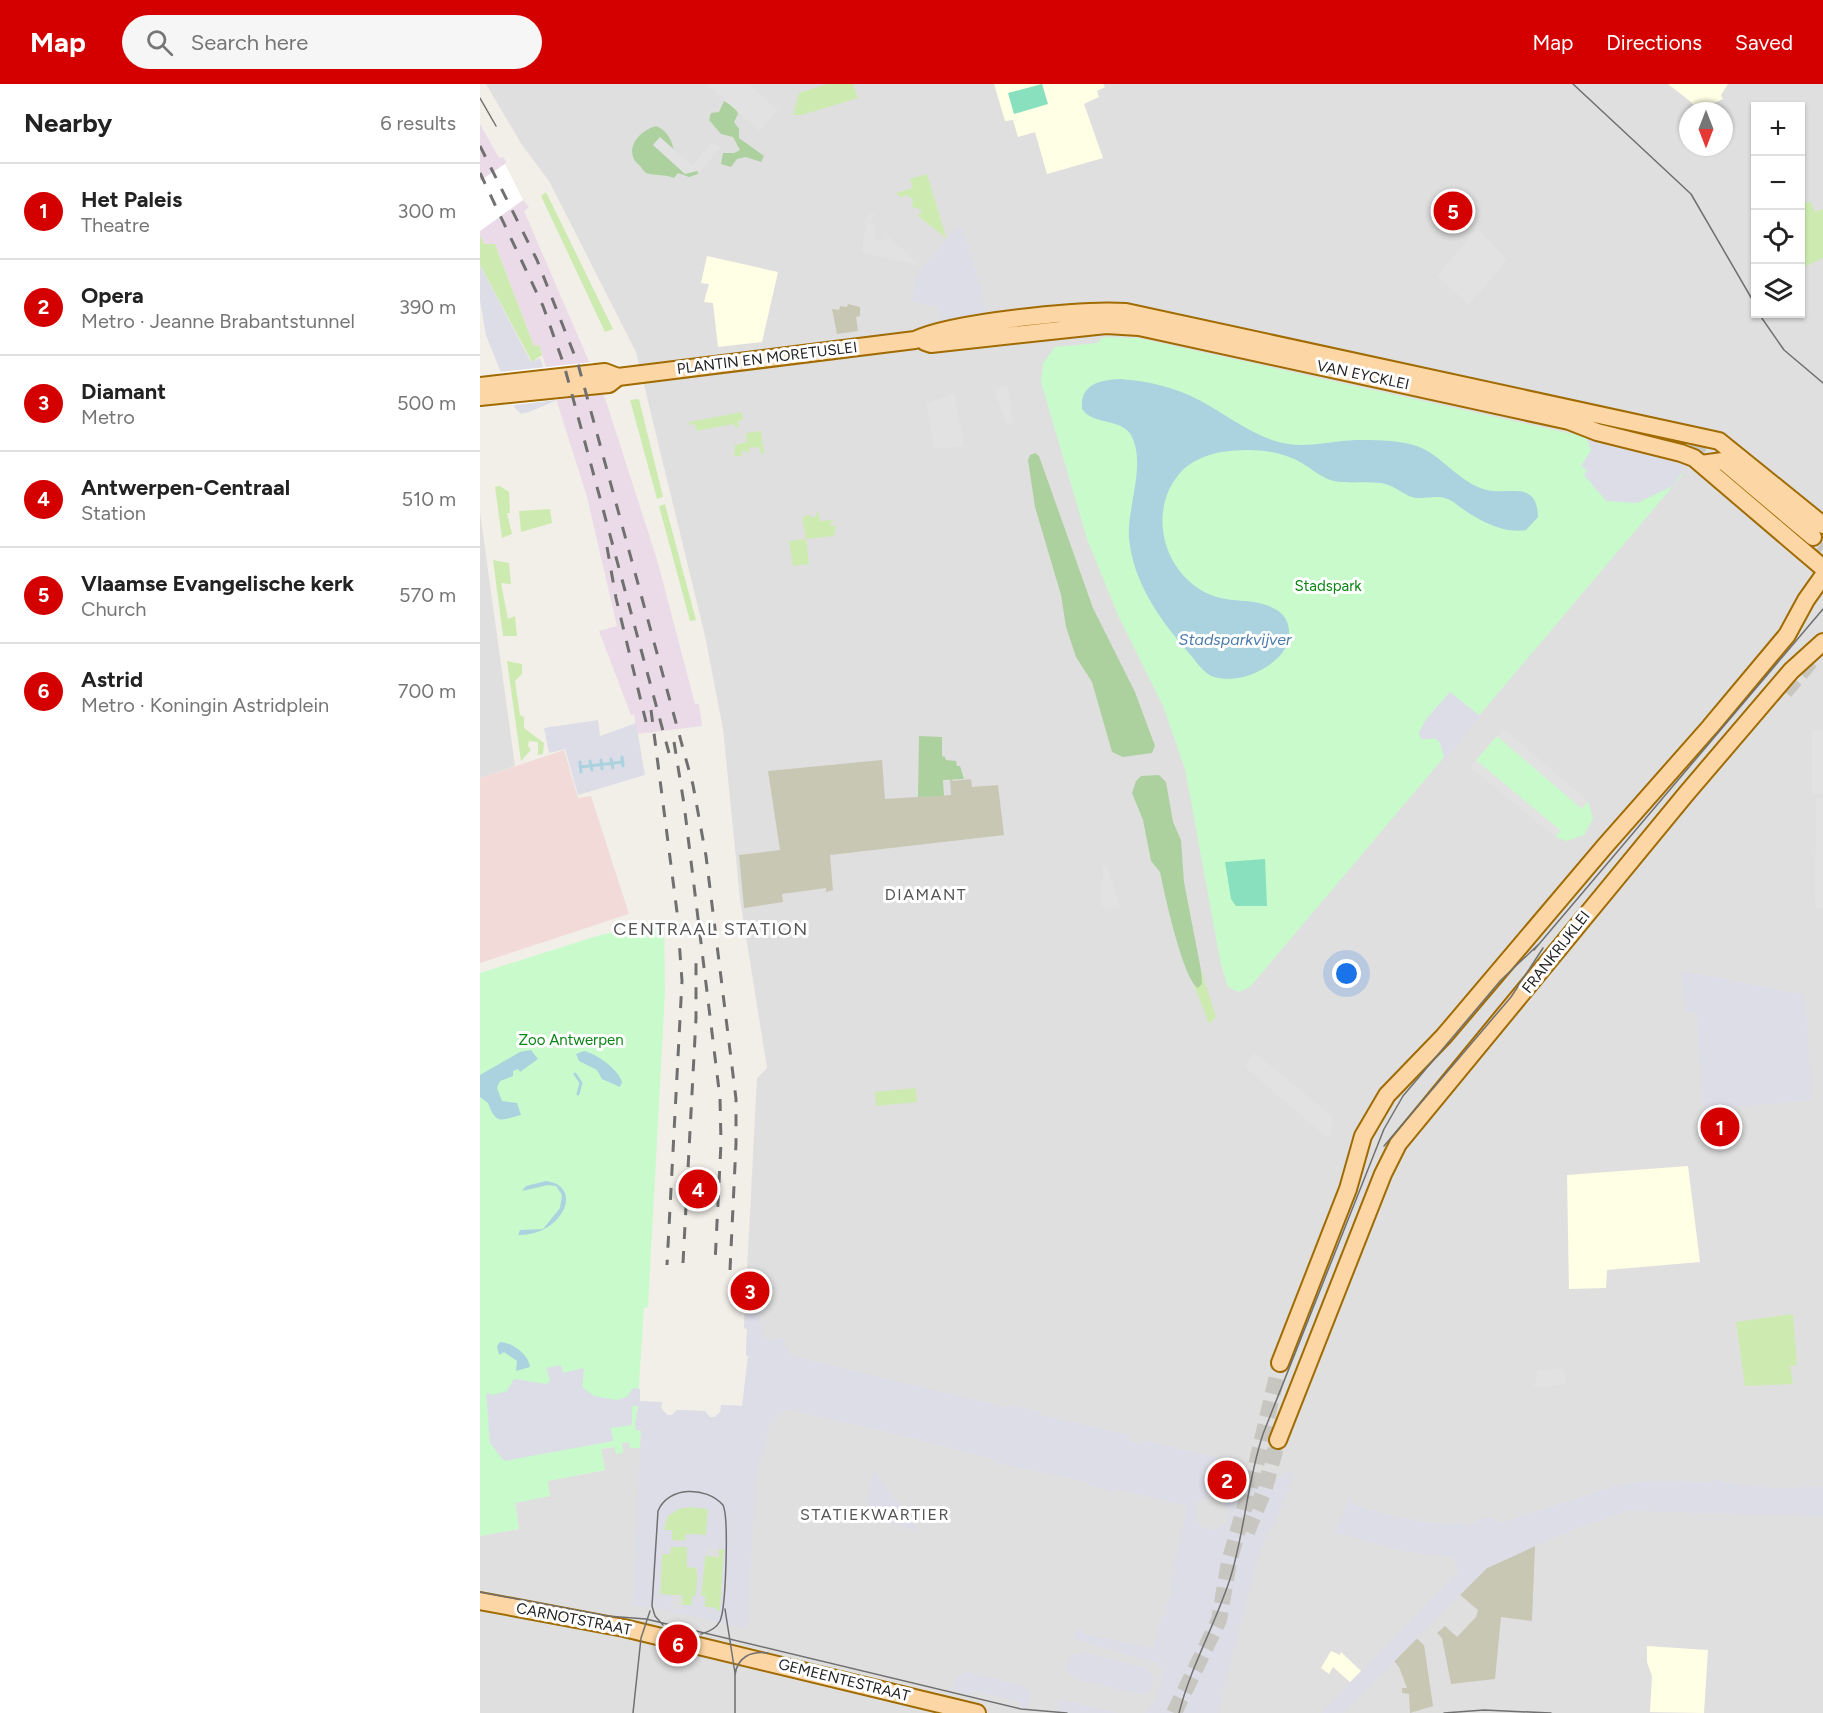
<!DOCTYPE html>
<meta charset="utf-8">
<style>
body{margin:0;font-family:Figtree,sans-serif;background:#f6f6f6;color:#222}
.controls{position:absolute;right:18px;top:18px;display:grid;overflow:hidden;border-radius:0px;box-shadow:0 2px 4px #0004}
.controls button{width:54px;height:54px;display:grid;place-items:center;padding:0;border:0;border-bottom:2px solid #e0e0e0;background:#fff;color:#222;font:30px sans-serif}
.compass{position:absolute;left:1199px;top:18px;width:54px;height:54px;border-radius:50%;background:#fff;box-shadow:0 2px 4px #0004;rotate:180deg}
.you{position:absolute;left:867px;top:890px;width:21px;height:21px;margin:-15px;border:4px solid #fff;border-radius:50%;background:#1a73e8;box-shadow:0 0 0 9px #1a73e833}
.badge{display:grid;place-items:center;width:39px;height:39px;border-radius:50%;background:#d40000;color:#fff;font-size:20px;font-weight:700}
.pin{position:absolute;translate:-50% -50%;border:3px solid #fff;box-shadow:0 2px 6px #0006}
.list{margin:0;padding:0;list-style:none}
h2{display:flex;justify-content:space-between;align-items:center;height:78px;margin:0;padding:0 24px;font-size:26px}
h2 small{font-size:20px;font-weight:400;color:#767676}
.list li{display:grid;grid-template-columns:39px 1fr auto;gap:18px;align-items:center;box-sizing:border-box;height:96px;padding:0 24px;border-top:2px solid #e0e0e0}
.list b{display:block;font-size:22px;white-space:nowrap}
.list p{margin:0;font-size:20px;white-space:nowrap;color:#767676}
.list em{font-size:20px;font-style:normal;color:#767676}
.icon{flex:none;width:33px;height:33px;fill:none;stroke:currentColor;stroke-width:2;stroke-linecap:round;stroke-linejoin:round}
.map{position:relative;flex:none;width:1343px;height:1629px;overflow:hidden}
header{display:flex;align-items:center;gap:36px;box-sizing:border-box;height:84px;padding:0 30px;background:#d40000;color:#fff}
header strong{font-size:28px}
nav{display:flex;gap:33px;margin-inline-start:auto;font-size:21px}
.search{width:420px;height:54px;background:#f6f6f6;display:flex;align-items:center;gap:15px;box-sizing:border-box;padding:0 21px;border-radius:33px;color:#767676;font-size:22px}
main{display:flex}
aside{flex:1;background:#fff}
.map>svg:first-child{display:block}
</style>
<header>
<strong>Map</strong>
<div class="search"><svg class="icon" aria-label="search" viewBox="0 0 24 24"><circle cx="10" cy="10" r="6"/><path d="M15 15l6 6"/></svg>Search here</div>
<nav><a>Map</a><a>Directions</a><a>Saved</a></nav>
</header>
<main>
<aside>
<h2>Nearby<small>6 results</small></h2>
<ul class="list">
<li><span class="badge">1</span><div><b>Het Paleis</b><p>Theatre</p></div><em>300 m</em></li>
<li><span class="badge">2</span><div><b>Opera</b><p>Metro · Jeanne Brabantstunnel</p></div><em>390 m</em></li>
<li><span class="badge">3</span><div><b>Diamant</b><p>Metro</p></div><em>500 m</em></li>
<li><span class="badge">4</span><div><b>Antwerpen-Centraal</b><p>Station</p></div><em>510 m</em></li>
<li><span class="badge">5</span><div><b>Vlaamse Evangelische kerk</b><p>Church</p></div><em>570 m</em></li>
<li><span class="badge">6</span><div><b>Astrid</b><p>Metro · Koningin Astridplein</p></div><em>700 m</em></li>
</ul>
</aside>
<div class="map">
<svg width="1343" height="1629" viewBox="0 0 1343 1629">
<rect width="100%" height="100%" fill="#f2efe9"/>
<path fill="#e0dfdf" fill-rule="evenodd" d="M6,0H1343V1629H0V1452L39,1445L35,1418L70,1412L67,1397L125,1386L121,1365L134,1363L143,1369L142,1359L149,1358L161,1347L182,1318L181,1324L187,1331H192L197,1326L225,1327L230,1333H235L240,1328L241,1321L263,1322L268,1272L266,1271L267,1245L264,1244L277,994L287,984L260,815L243,645L225,552L156,268L69,97L42,61ZM1276,22H1320V230H1276ZM1208,27H1244V63H1208Z
M0,428L35,682L0,694Z"/>
<path fill="#f2dad9" d="M84,666L98,714L111,712L149,830L0,879V694Z"/>
<path fill="#ebdbe8" d="M0,40L19,74L23,73L26,77L25,80L0,97Z
M43,116L49,123L44,127L126,317L178,479L215,620H219L222,642L157,650L154,630L151,631L119,547L137,542L107,413L59,261L54,262L15,160H4L0,151V147Z"/>
<path fill="#ffffe5" d="M514,0H623L625,3L617,7L619,13L604,20L623,74L567,90L555,48L538,53L533,36L525,37Z
M1188,0H1248L1241,11L1243,15L1217,27L1211,18Z
M227,172L298,188L282,258L238,263L233,219L224,218L229,200L221,199Z
M1208,1082L1220,1178L1127,1186L1126,1204L1089,1205L1087,1091Z
M1167,1562L1228,1566L1224,1629L1170,1628L1172,1592L1167,1578Z
M851,1567L860,1571L861,1568L881,1587L870,1598L853,1583L849,1590L841,1584Z"/>
<path fill="#c7c7b4" d="M368,220L380,223V232L376,233L378,247L357,250L352,225L359,226L360,222L367,223Z
M402,676L405,715L471,711L470,695H472L473,697L491,695L492,703L518,701L524,751L350,771L353,806L346,808V804L302,810L303,818L264,824L259,771L300,766L288,687Z
M1055,1462L1052,1537L1021,1533L1015,1595L971,1600L962,1554L957,1549L965,1542L977,1553L996,1533L998,1526L979,1510L1007,1484Z
M936,1554L944,1561L953,1622L930,1629L929,1610L922,1609V1604H927L919,1583L914,1577Z"/>
<path fill="#cdebb0" d="M348,0H373L378,14L322,31H313L319,9Z
M447,90L466,153V154L438,132L442,126L432,123L433,115L425,111L421,114L416,109L433,104L430,95Z
M66,108L133,245L125,248L61,112Z
M1330,117L1335,128L1343,125V174L1324,183L1321,175V121Z
M0,151L4,160H15L54,262L59,261L62,271L52,278L0,181Z
M159,315L183,413L177,415L150,316Z
M262,328L263,336L258,337L259,343H255L254,340L216,347L215,340L209,341V338Z
M281,347L284,370H281L279,363L269,364V369L262,366V372H254L255,361L267,358L266,349Z
M20,402L29,408L30,429H27L32,450L22,454L15,403Z
M185,420L216,536L210,537L179,422Z
M70,425L72,439L41,448L39,427Z
M338,428L340,437L355,436L350,439L351,442L356,441L354,452L326,455L329,480L313,482L309,457L326,455L322,434L330,430L331,433H336V429Z
M13,476L29,479L31,500L21,499L28,535L35,532L37,552H23Z
M27,577L42,580V590L35,597L40,631L44,633V644L64,659L63,670L58,671V658L49,657L48,662L51,666L41,677Z
M721,886L736,933L729,940L714,901L720,903Z
M436,1004L437,1018L396,1022L395,1008Z
M1313,1230L1317,1281L1310,1282L1313,1300L1265,1302L1256,1238Z
M212,1423L228,1425L226,1451L206,1450L205,1457L191,1456L184,1446L187,1433L200,1424Z
M191,1463H208C217,1482 222,1501 212,1521H202V1511H180L182,1470Z
M239,1465H244L240,1527H236V1524L224,1523L221,1512L225,1472L239,1473Z"/>
<path fill="#add19e" d="M244,17L256,24L258,30L254,38L259,45V54L284,72L281,78L266,73L257,75L251,83L241,80L243,69H254L260,66L253,53L241,50L229,36L231,29L239,28Z
M176,42C188,46 196,62 193,74L217,84L218,90L209,93L198,89L194,94C185,90 175,92 166,89C164,88 162,84 160,82C142,67 158,47 176,42Z
M555,369L559,372L613,524L655,608L675,662L672,669L643,673L632,668L612,598L596,573L586,543L581,511L555,423L548,376L550,371Z
M439,652L462,653V672L465,673L466,676L476,677L477,682H480L484,695L463,696L464,712L438,713Z
M679,691L686,698L693,738L701,756L704,798L721,886L722,900L718,904C703,895 684,808 680,788L671,777L663,736L652,709L656,697L661,692Z"/>
<path fill="#c8facc" d="M623,253L658,254L1106,353L1197,377L1203,384L1202,391L1193,402L770,903L759,908L748,903L741,881L705,685L683,622L638,531L607,455L561,298L563,279L575,263L617,259Z
M1017,652L1102,724L1108,717L1113,734L1104,751L1087,757L1075,753L1080,747L996,676Z
M184,836L185,908L168,1223L164,1224L156,1346L161,1347L160,1364H150L148,1358L142,1359L143,1369L136,1370L134,1363L121,1365L125,1386L68,1397L70,1412L35,1419L39,1445L0,1452V889L117,852Z"/>
<path fill="#88e0be" d="M562,0L568,20L534,30L528,9Z
M785,775L787,822H756L751,815L745,778Z"/>
<path fill="#e2e2e2" d="M227,0H268L298,26L279,47Z
M180,53L212,82L233,58L240,64L221,86L205,90L173,61Z
M394,127L396,129L389,138L397,143L393,150L397,157L406,156L408,152L441,182L381,168L388,131Z
M997,144L1027,176L989,221L957,192Z
M527,301L533,338L526,340L514,305Z
M474,310L484,362L455,365L446,319Z
M1024,645L1108,717L1102,725L1017,652Z
M1332,646H1343V710H1332Z
M996,676L1080,746L1075,753L990,683Z
M1336,714L1343,715V824H1335Z
M623,783H627L640,823L621,824Z
M774,968L854,1034L849,1052L846,1053L765,983Z
M1083,1285L1086,1300L1050,1304L1056,1300L1057,1287Z"/>
<path fill="#dddde8" fill-rule="evenodd" d="M482,144L503,210L505,228L503,233L462,243L457,223L431,217L438,190L475,145Z
M0,181L51,278L60,274L75,317L49,328L41,330L35,324L6,251L0,217Z
M1106,353L1197,377L1202,381L1203,387L1193,402L1157,419L1126,417L1104,391L1107,386L1101,382L1111,366Z
M970,608L1000,632L965,676L960,659L956,655H941L939,648L947,634Z
M118,636L120,652L156,639L165,691L98,711L85,665L69,669L64,644Z
M1202,887L1325,911L1332,1016L1224,1026L1216,928H1206Z
M266,1205H271L286,1257L302,1254L309,1271L529,1324L531,1321L558,1327L560,1331L647,1350L650,1357L662,1360L663,1356L729,1372L732,1371L751,1387L768,1396L794,1398L807,1388L812,1389L813,1392L794,1443L789,1446L776,1480L738,1629H665L677,1614L683,1590L679,1580L594,1555L596,1544L604,1550L674,1564L682,1532H686L687,1525L685,1523L692,1508V1495L697,1488L693,1485L708,1422L635,1405L634,1408L630,1407L608,1401L606,1398L517,1379L515,1376L428,1353L305,1325L291,1339L276,1391L267,1545L171,1523L153,1522L161,1347L156,1346L155,1341L158,1322H152V1341L131,1344L133,1357L24,1377L10,1359L6,1309L13,1311L27,1307L34,1295L67,1300L70,1296L66,1284L81,1281L83,1289L104,1284L102,1303L114,1312L137,1316L147,1313L153,1304L160,1305V1317L182,1318L181,1324L187,1331H192L197,1326L225,1327L230,1333H235L241,1327V1321L262,1322L268,1272L266,1271L267,1245L264,1244ZM730,1412L742,1415L749,1426L746,1439L734,1446L721,1443L715,1431L718,1418ZM212,1423L228,1425L226,1451L206,1450L205,1457L192,1456V1446H184L187,1433L197,1425ZM191,1463H207V1483L218,1484L216,1512H212V1521H202L201,1525L190,1524L193,1511L180,1510L182,1470H190ZM226,1464L244,1465L240,1527H237L236,1524L225,1523V1512H221Z
M393,1386L440,1448L386,1432Z
M1237,1395L1246,1399L1291,1404L1343,1403V1432L1147,1427L1079,1451L1007,1484L863,1629H841L978,1488L973,1473L921,1467L862,1450L854,1452L870,1413L874,1421L912,1432L952,1439L995,1441L1001,1433L1012,1434L1019,1439L1142,1400L1169,1397L1231,1398Z
M603,1568L666,1584L674,1592L673,1603L667,1609L658,1610L596,1595L586,1585L590,1572Z
M487,1588L544,1602L551,1610L550,1619L544,1624L542,1623V1619L493,1607L491,1611L473,1607L477,1593Z
M580,1615L636,1629H576Z"/>
<path fill="#aad3df" d="M640,295C667,297 695,303 719,316C744,329 767,348 795,357C822,366 849,357 876,356C894,356 913,356 930,360C958,366 976,396 1003,405C1028,413 1057,394 1058,433L1046,446C1024,450 1000,437 983,425C977,421 972,416 965,414C954,411 941,417 929,412C919,407 913,401 901,399C885,397 869,400 854,397C842,394 833,386 822,379C798,365 768,364 741,368C726,371 709,378 700,389C666,428 684,492 731,511C753,520 776,513 797,526C806,532 810,541 809,552C808,571 786,585 770,591C760,595 745,596 734,593C724,590 715,576 708,568C680,536 653,498 649,454C647,423 665,385 653,355C644,332 614,343 602,325C600,300 620,296 640,295Z
M51,966L58,975L40,988L38,985L33,987V992L20,997L17,1004L22,1017L37,1019L41,1031C19,1037 16,1040 8,1019L0,1013V991L40,968Z
M104,967C117,970 138,985 142,998L140,1003L122,995L117,986L99,977L96,970Z
M66,1097C106,1102 81,1153 38,1151L40,1146L63,1145L80,1124L82,1111L76,1102L68,1101L42,1107L46,1102Z
M20,1258C32,1258 49,1271 50,1283L36,1287L37,1277L24,1268L19,1271L17,1262Z"/>
<path fill="#fff" d="M25,80L43,116L0,147V97Z
M113,278L125,310L33,321L20,288Z"/>
<g fill="none" stroke-linecap="round" stroke-linejoin="round">
<path stroke="#aad3df" stroke-width="3" d="M142,673L143,682
M131,675L133,684
M121,676L122,685
M110,677L112,686
M100,678L101,688
M100,683L143,678
M95,990L101,999L98,1010"/>
<path stroke="#c8c6c1" stroke-width="16" stroke-dasharray="16 8" stroke-linecap="butt" d="M1211,360L1227,368L1248,385
M1321,446L1343,465
M1305,608L1335,572
M767,1448L784,1407L798,1356
M694,1629L739,1536L749,1478L774,1390L800,1279"/>
<defs>
<path id="major" d="M445,258L451,260L626,241L659,243L1089,337L1117,348L1201,369L1214,374L1343,484
M0,302L125,288L138,293L435,256C472,238 603,225 646,228L1239,357L1343,441
M0,313L129,300L138,293
M1221,380L1243,377L1333,453
M800,1279L868,1105L883,1052L907,1011L964,952L1125,762L1230,643L1307,551L1326,516L1343,492
M798,1356L903,1090L918,1060L1206,710L1311,587L1343,558
M0,1517L144,1544L497,1629"/>
</defs>
<use href="#major" stroke="#a06b00" stroke-width="20"/>
<use href="#major" stroke="#fcd6a4" stroke-width="16"/>
<path stroke="#707070" stroke-width="1.5" d="M1093,0L1211,110L1276,222
M0,14L16,42
M1279,230L1304,266L1343,299
M1054,866L1343,525
M904,1062L1031,913L1063,864
M0,1508L127,1532L166,1535L541,1625L587,1629
M245,1525L255,1589V1629
M183,1541L175,1532L172,1522L178,1427C188,1402 226,1402 243,1421C249,1433 246,1524 240,1537C236,1545 229,1548 221,1550
M255,1591C257,1573 271,1567 288,1569
M153,1629L161,1554L170,1527
M699,1629C711,1582 735,1541 750,1495C765,1447 767,1398 783,1350L904,1045L923,1012L1021,896L1059,860
M964,1629L1004,1626L1071,1629"/>
<path stroke="#707070" stroke-width="3" stroke-dasharray="12 12" stroke-linecap="butt" d="M0,62L57,176L98,280L213,701L226,772L256,1015V1060L250,1186
M0,89L63,222L84,281L189,669
M127,463L136,514L166,638
M171,626L197,828L202,897L187,1181
M194,658L204,720L240,1014L241,1059L235,1179
M203,1179L216,934V877"/>
</g>
<g text-anchor="middle" stroke-width="6" stroke-linejoin="round" paint-order="stroke">
<g font-size="15" fill="#222" stroke="#fff">
<text transform="translate(287 274) rotate(-7)" y="5">PLANTIN EN MORETUSLEI</text>
<text transform="translate(883 291) rotate(12)" y="5">VAN EYCKLEI</text>
<text transform="translate(1076 868) rotate(-52)" y="5">FRANKRIJKLEI</text>
<text transform="translate(94 1535) rotate(11)" y="5">CARNOTSTRAAT</text>
<text transform="translate(364 1596) rotate(14)" y="5">GEMEENTESTRAAT</text>
</g>
<g font-size="15" fill="#0c8416" stroke="#fff">
<text x="848" y="507">Stadspark</text>
<text x="91" y="961">Zoo Antwerpen</text>
</g>
<g font-size="16" font-style="italic" fill="#4a7aab" stroke="#fff">
<text x="755" y="561">Stadsparkvijver</text>
</g>
<g font-size="16" letter-spacing="1.5" fill="#555" stroke="#fff">
<text x="446" y="816">DIAMANT</text>
<text x="395" y="1436">STATIEKWARTIER</text>
</g>
<g font-size="18" letter-spacing="1.5" fill="#555" stroke="#fff">
<text x="231" y="851">CENTRAAL STATION</text>
</g>
</g>
</svg>
<div class="controls">
<button>+</button>
<button>−</button>
<button><svg class="icon" aria-label="locate" viewBox="0 0 24 24"><circle cx="12" cy="12" r="6"/><path d="M12 2v4M12 18v4M2 12h4M18 12h4"/></svg></button>
<button><svg class="icon" aria-label="layers" viewBox="0 0 24 24"><path d="M12 4l9 5-9 5-9-5zM3 14l9 5 9-5"/></svg></button>
</div>
<svg class="compass" viewBox="-18 -18 36 36"><path d="M0-13l5 13h-10z" fill="#e53935"/><path d="M0 13l5-13h-10z" fill="#767676"/></svg>
<div class="you"></div>
<div class="pin badge" style="left:1240px;top:1043px">1</div>
<div class="pin badge" style="left:747px;top:1396px">2</div>
<div class="pin badge" style="left:270px;top:1207px">3</div>
<div class="pin badge" style="left:218px;top:1105px">4</div>
<div class="pin badge" style="left:973px;top:127px">5</div>
<div class="pin badge" style="left:198px;top:1560px">6</div>
</div>
</main>
